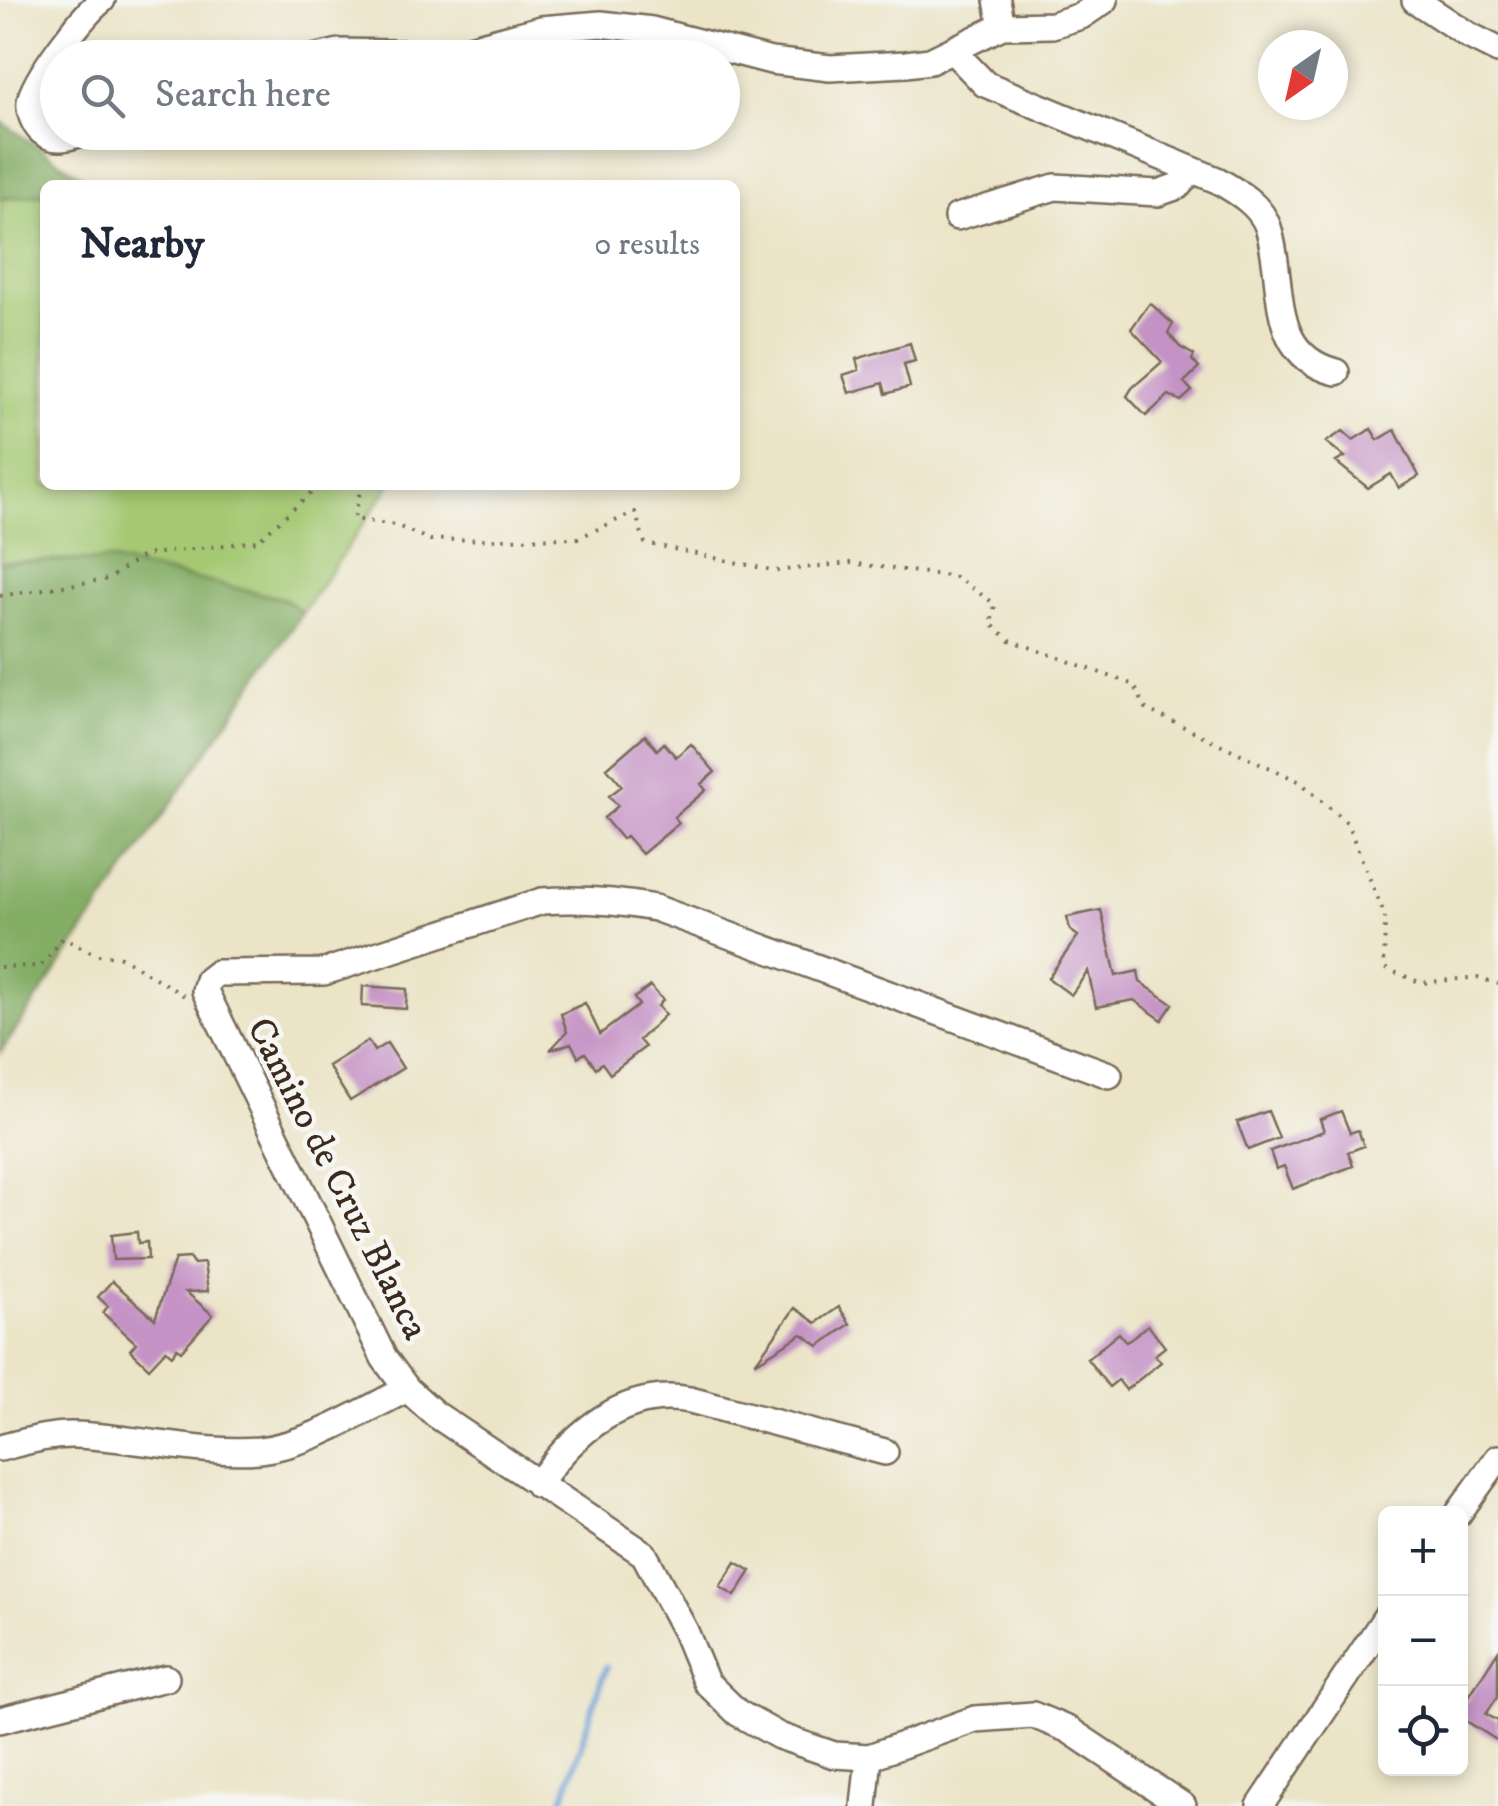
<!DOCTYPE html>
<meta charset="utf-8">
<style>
body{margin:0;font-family:"IM FELL DW Pica",serif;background:#f6f6f7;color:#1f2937}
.controls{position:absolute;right:30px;bottom:30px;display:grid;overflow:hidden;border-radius:15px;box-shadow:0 5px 15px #0003}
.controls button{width:90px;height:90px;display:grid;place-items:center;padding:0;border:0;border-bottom:2px solid #e0e1e3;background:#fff;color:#1f2937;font:50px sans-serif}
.compass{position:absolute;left:1258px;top:30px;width:90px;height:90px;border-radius:50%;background:#fff;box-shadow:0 5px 15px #0003;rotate:214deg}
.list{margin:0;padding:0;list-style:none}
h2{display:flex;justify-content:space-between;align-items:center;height:130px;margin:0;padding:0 40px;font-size:42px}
h2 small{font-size:32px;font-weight:400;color:#747a83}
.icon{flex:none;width:55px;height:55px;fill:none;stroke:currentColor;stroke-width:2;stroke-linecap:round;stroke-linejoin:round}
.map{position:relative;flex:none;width:1498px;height:1806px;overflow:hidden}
.search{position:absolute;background:#fff;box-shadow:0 5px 15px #0003;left:40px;top:40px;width:700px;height:110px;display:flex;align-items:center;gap:25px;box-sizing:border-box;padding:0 35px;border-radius:55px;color:#747a83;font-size:38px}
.panel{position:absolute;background:#fff;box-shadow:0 5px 15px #0003;left:40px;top:180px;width:700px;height:310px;border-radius:15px}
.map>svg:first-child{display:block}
</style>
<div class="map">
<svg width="1498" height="1806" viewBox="0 0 1498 1806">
<rect width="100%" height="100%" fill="#f6f6f2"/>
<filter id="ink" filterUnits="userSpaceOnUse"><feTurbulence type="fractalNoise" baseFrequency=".01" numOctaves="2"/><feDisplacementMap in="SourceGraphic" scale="20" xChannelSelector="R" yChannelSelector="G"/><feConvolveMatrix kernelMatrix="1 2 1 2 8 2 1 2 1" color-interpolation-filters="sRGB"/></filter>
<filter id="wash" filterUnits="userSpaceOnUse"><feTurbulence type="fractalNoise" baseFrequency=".0048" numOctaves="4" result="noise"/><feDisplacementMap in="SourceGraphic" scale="40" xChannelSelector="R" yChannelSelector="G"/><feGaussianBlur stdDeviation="2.25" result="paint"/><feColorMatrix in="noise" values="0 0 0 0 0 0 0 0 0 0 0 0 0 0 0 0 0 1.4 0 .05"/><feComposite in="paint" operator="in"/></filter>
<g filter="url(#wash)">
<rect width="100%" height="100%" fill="#ebe4c7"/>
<path fill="#a5c973" stroke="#707a48" stroke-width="2.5" d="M45,194V485H390L302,613L285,599L108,560L0,562V199Z"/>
<path fill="#84ad65" stroke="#606c42" stroke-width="2.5" d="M0,121L94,185H45V194L0,199Z
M108,560L285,599L302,613L0,1053V562Z"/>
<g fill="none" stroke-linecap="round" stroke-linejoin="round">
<path stroke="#67a0d6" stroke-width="6" d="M561,1806L606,1667"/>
</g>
<g id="blocks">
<path fill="#c492c5" d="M1150,303L1173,324L1168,333L1180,347L1194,355L1192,360L1199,368L1184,382L1192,391L1181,401L1169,395L1146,416L1127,396L1132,388L1162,362L1131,329Z
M910,343L915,361L904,364L910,387L886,394L883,383L849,393L843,375L859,370L856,359Z
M1371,429L1378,440L1395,430L1419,476L1399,488L1391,474L1368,488L1336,462L1345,457L1326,442L1343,431L1353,440Z
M645,735L657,750L664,743L676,757L691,744L715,772L701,784L706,790L674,817L679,823L642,854L626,836L622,839L604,818L618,806L609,796L622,786L607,768Z
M1101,910L1116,976L1138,971L1140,982L1173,1004L1162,1020L1134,1000L1096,1007L1088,971L1071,995L1048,978L1078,936L1070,930L1067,917Z
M363,986L407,989L406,1009L362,1006Z
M650,986L663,1000L658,1006L665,1015L639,1040L645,1047L610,1074L602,1063L596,1068L585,1053L578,1057L571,1043L550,1050L567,1032L561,1014L585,1003L600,1034L639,1005L634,998Z
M368,1041L374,1051L387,1043L403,1068L350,1101L328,1066Z
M1268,1111L1279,1138L1248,1150L1237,1122Z
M1341,1111L1350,1133L1358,1130L1364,1146L1348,1152L1353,1166L1293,1189L1284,1166L1276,1169L1270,1151L1324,1131L1320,1119Z
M137,1232L138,1243L147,1242L148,1259L113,1260L111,1235Z
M189,1258L193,1264L204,1263L208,1291L186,1292L213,1315L181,1351L177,1348L172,1355L166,1350L149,1368L130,1350L136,1343L103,1313L108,1306L98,1297L112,1281L155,1319L175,1259Z
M839,1307L850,1324L819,1346L802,1334L755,1363L795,1308L816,1323Z
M1148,1325L1165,1347L1155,1355L1161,1362L1126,1390L1118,1380L1109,1387L1087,1359L1119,1333L1126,1342Z
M736,1562L751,1571L735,1596L720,1587Z
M1498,1651V1696L1486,1714L1498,1721V1741L1460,1717V1698L1466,1701Z"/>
</g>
</g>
<g filter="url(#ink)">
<use href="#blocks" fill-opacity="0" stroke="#796b59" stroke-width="2.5"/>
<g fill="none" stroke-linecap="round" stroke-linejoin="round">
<defs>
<path id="minor" d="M997,0L1002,26
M1415,0L1468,35L1498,50
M954,52L985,84L1217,180C1236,191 1260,204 1268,227C1286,281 1265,354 1336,372
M313,58L339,52L447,54L541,29L601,24L652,30L771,61L830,68L906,64L930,61L1002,26L1052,25L1081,16L1105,0
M85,132C70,137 55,143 41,131C34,124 29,112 30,102C33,80 84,14 102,0
M957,217L1055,187L1158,193L1178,186L1192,170
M1109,1075L655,908C617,901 581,898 542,901L324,972L217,973L208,980L205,991L384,1358L407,1389L435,1414L644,1554L685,1631L706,1682L738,1713L779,1736L834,1755L869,1757L975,1719L1033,1715L1069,1730L1183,1806
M0,1448C24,1442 49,1434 75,1435C132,1437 204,1455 259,1450C311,1444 361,1412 407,1389
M538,1485C572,1433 625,1388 690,1400L885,1452
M1458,1514L1498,1458
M0,1720L166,1678
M864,1806L869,1757
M1260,1806L1386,1617"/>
</defs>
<use href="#minor" stroke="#796b59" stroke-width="30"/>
<path stroke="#796b59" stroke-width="4" stroke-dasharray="2.5 8" stroke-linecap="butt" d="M358,485L361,487L354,519L395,525L430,540L578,538L635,512L645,543L776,571L850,563L956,577L995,604L991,624L1010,640L1134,685L1146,709L1300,782L1347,823L1385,916L1384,968L1422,983L1477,977L1498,984
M0,596L108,579L144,555L257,541L320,485
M0,967L41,966L63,938L97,955L121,957L186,997"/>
<use href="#minor" stroke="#fff" stroke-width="25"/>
</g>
</g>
<g text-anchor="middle" stroke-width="9" stroke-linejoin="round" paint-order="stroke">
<g font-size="38" fill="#3b2a1e" stroke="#f6f6f2">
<text transform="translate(339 1178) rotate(63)" y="13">Camino de Cruz Blanca</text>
</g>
</g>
</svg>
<div class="controls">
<button>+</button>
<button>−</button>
<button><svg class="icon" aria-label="locate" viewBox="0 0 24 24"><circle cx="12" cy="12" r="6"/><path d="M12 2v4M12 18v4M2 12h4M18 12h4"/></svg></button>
</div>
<svg class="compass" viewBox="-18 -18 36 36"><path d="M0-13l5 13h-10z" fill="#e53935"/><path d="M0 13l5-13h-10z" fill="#747a83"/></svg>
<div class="search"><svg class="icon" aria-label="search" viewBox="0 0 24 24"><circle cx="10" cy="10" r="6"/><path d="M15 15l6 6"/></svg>Search here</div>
<section class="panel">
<h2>Nearby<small>0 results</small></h2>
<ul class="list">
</ul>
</section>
</div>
